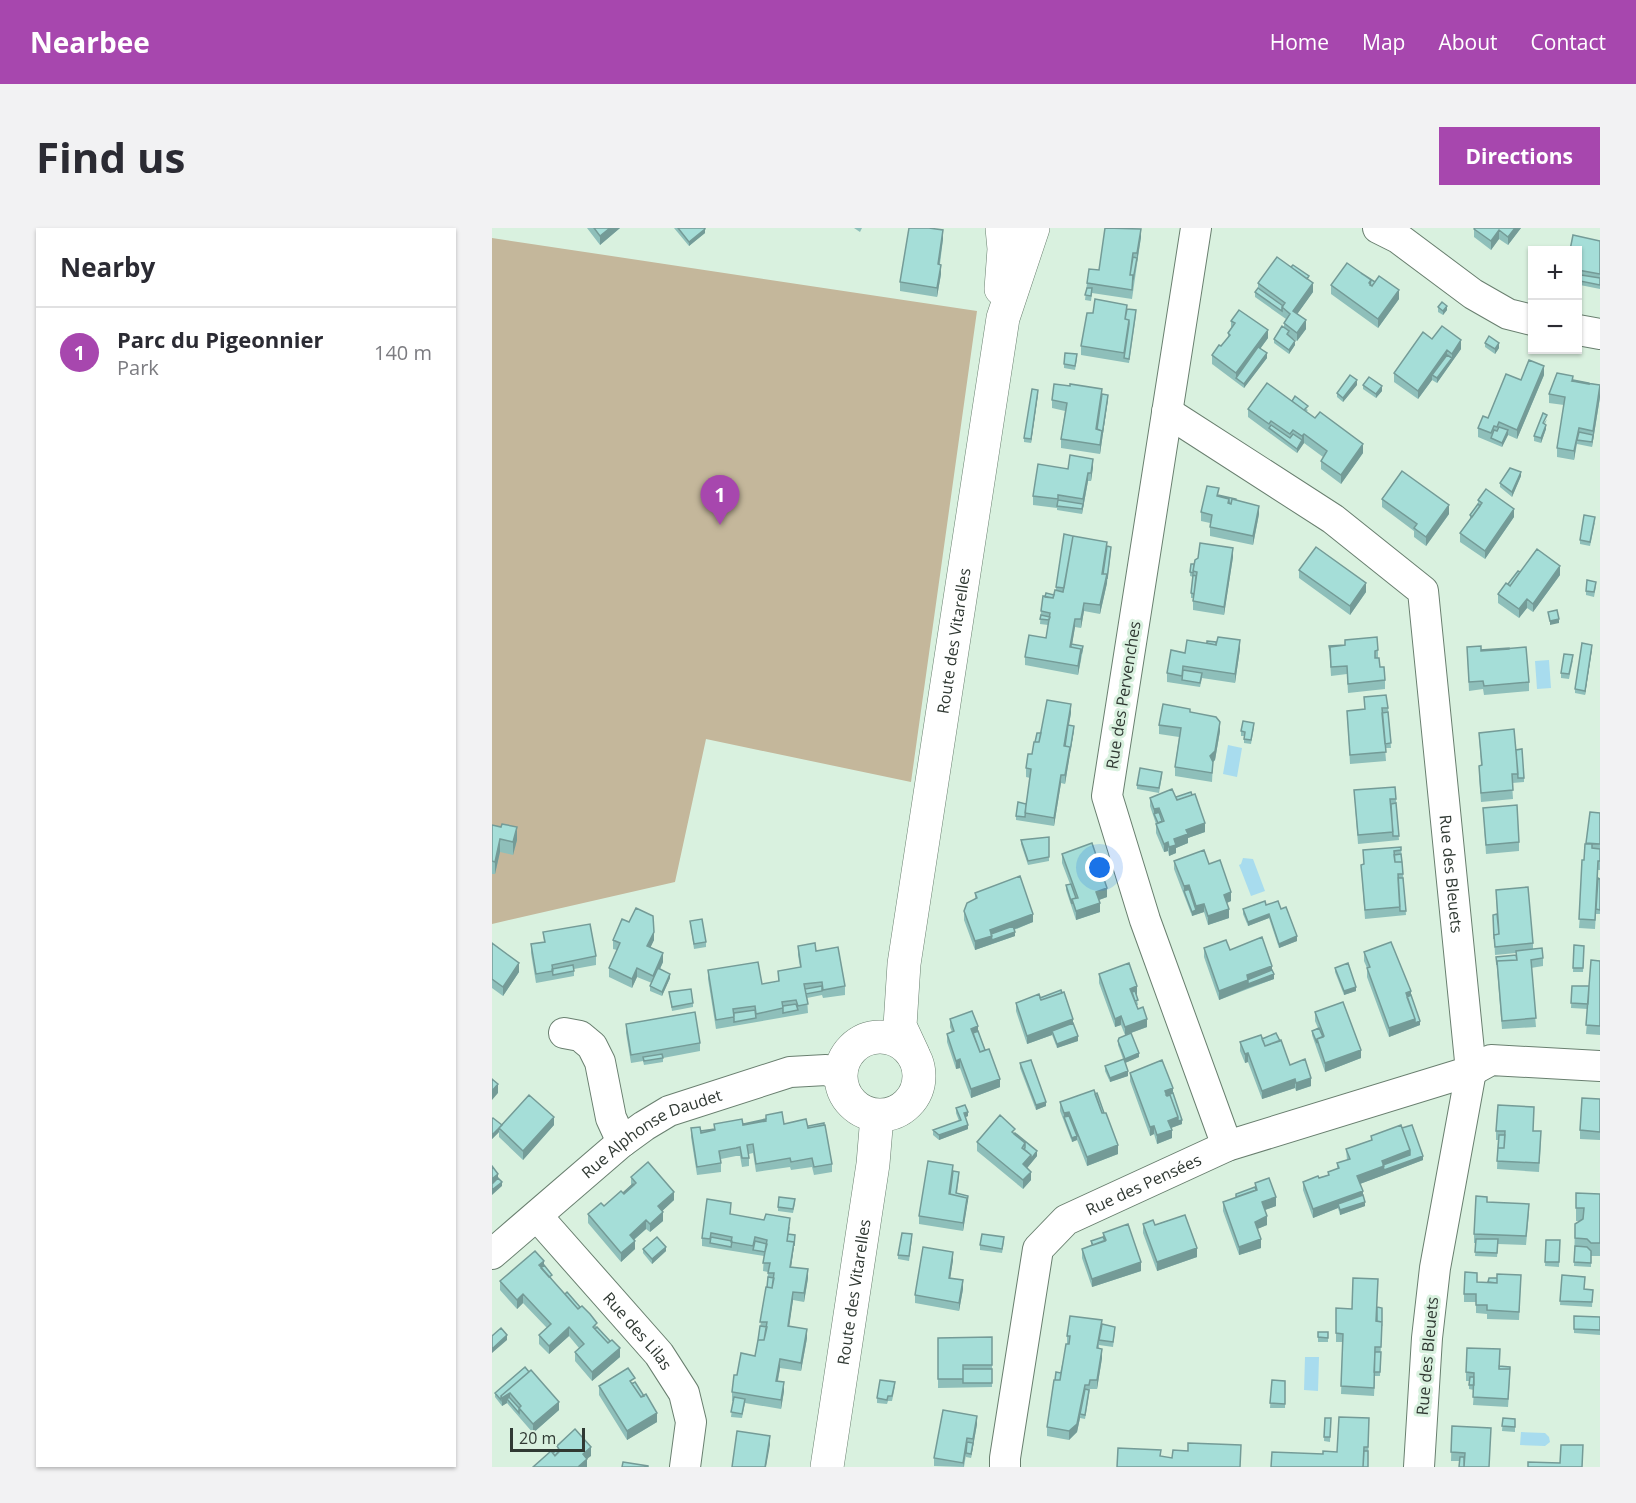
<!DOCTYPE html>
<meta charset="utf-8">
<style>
body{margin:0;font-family:"Open Sans",sans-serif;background:#f2f2f3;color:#2b2b33}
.controls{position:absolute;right:18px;top:18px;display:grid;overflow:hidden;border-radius:0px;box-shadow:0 2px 4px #0004}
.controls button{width:54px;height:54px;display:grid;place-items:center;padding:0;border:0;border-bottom:2px solid #e1e1e2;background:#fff;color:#2b2b33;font:30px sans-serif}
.scale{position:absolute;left:18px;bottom:15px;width:75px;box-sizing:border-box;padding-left:6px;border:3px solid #303933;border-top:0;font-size:16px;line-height:21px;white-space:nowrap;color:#303933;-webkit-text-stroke:4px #d9f1df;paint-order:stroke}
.you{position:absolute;left:608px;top:640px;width:21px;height:21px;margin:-15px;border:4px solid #fff;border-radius:50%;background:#1a73e8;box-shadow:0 0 0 9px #1a73e833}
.badge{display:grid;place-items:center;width:39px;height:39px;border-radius:50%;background:#a747ae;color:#fff;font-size:20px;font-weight:700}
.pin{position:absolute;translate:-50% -50px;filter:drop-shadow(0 2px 3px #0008)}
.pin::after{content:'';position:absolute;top:32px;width:21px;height:18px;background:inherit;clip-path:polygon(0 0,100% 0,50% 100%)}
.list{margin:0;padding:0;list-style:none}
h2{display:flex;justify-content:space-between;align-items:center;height:78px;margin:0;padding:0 24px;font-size:26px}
h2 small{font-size:20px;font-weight:400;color:#7c7c81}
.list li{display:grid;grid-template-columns:39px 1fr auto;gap:18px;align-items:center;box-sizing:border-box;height:90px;padding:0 24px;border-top:2px solid #e1e1e2}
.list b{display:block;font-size:22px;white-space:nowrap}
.list p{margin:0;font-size:20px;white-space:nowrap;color:#7c7c81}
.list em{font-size:20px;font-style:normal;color:#7c7c81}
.map{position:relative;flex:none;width:1108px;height:1239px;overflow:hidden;border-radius:0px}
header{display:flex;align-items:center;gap:36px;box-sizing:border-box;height:84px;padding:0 30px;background:#a747ae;color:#fff}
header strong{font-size:28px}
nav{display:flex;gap:33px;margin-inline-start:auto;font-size:21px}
.intro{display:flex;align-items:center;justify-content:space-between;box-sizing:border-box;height:144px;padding:0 36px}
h1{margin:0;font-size:42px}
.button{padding:15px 27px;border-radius:0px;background:#a747ae;color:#fff;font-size:21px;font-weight:700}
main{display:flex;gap:36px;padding:0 36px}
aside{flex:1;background:#fff;border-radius:0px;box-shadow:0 2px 4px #0004}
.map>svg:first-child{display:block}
</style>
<header>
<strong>Nearbee</strong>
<nav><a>Home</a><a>Map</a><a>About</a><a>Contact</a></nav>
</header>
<div class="intro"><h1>Find us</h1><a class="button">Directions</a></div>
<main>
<aside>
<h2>Nearby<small></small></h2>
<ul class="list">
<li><span class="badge">1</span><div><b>Parc du Pigeonnier</b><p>Park</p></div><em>140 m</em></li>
</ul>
</aside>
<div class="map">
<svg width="1108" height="1239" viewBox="0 0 1108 1239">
<rect width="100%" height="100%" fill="#d9f1df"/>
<path fill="#c4b79b" d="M0,10L485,83L419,554L214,511L183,654L0,696Z"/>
<path fill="#a8dcee" d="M1057,432L1059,460L1045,461L1043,433Z
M736,517L750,520L745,549L731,546Z
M751,630L761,631L773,663L759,668L747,637L749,636Z
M813,1129H827L826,1163L812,1162Z
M1029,1204L1053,1205L1057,1209L1058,1214L1053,1218L1028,1217Z"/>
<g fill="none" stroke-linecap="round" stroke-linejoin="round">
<defs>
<g id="minor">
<path d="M704,0L615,568L653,692L735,918"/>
<path d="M886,0L906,10L981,66L1016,86L1040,92"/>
<path d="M1086,102L1108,106"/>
<path id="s1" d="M675,184L841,291L931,363L979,843L943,1040L935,1110L927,1239"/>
<path d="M72,805L88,808L100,818L108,834L119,890L130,914"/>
<path id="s2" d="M45,988L167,1126L192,1165L199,1194L193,1239"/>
<path id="s3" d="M0,1026L130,914L152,898L177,883L298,844L334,842L348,847"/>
<path id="s4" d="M513,1239V1230L546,1021L574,992L735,918L979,843L999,832L1108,838"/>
</g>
<g id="major">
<path d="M509,61L512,21L510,0"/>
<circle cx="388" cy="848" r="39"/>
<path id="s5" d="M421,826L408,798L412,736L511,90L541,0"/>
<path id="s6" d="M335,1239L381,936L385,888"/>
</g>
</defs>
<use href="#minor" stroke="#697f6f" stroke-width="32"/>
<use href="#major" stroke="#697f6f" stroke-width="34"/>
<use href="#minor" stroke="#fff" stroke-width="30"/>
<use href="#major" stroke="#fff" stroke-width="33"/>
</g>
<path fill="#8ebfba" d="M95,0H128L108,17Z
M182,0H213V5L197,18Z
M362,0H370L368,4Z
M1029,0L1016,17L1007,11L999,22L982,9V1Z
M649,9L640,71L600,65L599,73L593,72L595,55L607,42Z
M451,11L448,36L449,46L445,69L408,63V54Z
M1108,13V61L1088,57L1089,51L1086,50V22Z
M817,52L821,64L805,86L814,101L805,113L797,108L803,117L797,126L782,115V111L792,99V95L794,91L763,69V64L766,60V55Z
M839,57L907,71L886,100L839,66Z
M946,79L955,82L951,87L946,84Z
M635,81L644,87L637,135L589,127V118L601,85Z
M739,93L776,110L768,121L775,130L752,160L720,136V127L729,118L736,110V105L739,100Z
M940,111L969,121L945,155L940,152L926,171L902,154V145Z
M993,115L1007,120L1003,126L993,119Z
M585,131L583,142L572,140V136Z
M1052,147L1025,211L1016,207L1010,219L986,209V200L996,190L1029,152Z
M1081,152L1108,157V169L1100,219L1085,216L1082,232L1065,229V220L1072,177L1057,175V166Z
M865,157L851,174L845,169V165Z
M871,157L890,163L884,170L871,161Z
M546,166L539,215L532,214V210Z
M610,166L616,171L608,226L569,220V211L573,183L560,180V172Z
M800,173L816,182L814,184L871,225L849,256L829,241V233L831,229L812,215L805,225L756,189V181Z
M1055,191L1053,196L1054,201L1049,215L1042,213V208Z
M601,239L599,253H596L590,286L565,282V280L541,277V268L576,241Z
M1029,248L1020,269L1008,259V255Z
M727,267L744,272L767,286L761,317L718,308V295L709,293V284Z
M890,271L957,286L934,318L922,309V303L890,279Z
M986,272L1022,289L993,331L968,314V305L978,291V287L986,276Z
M1103,294L1098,318L1088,316V312Z
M615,318L619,323L615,355L608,386L592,383L589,400L583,399L580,416L591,422L586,447L533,437V429L554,410L556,397L548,396L549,383L553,369L562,367L564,363V359Z
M741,329L732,387L701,382V370H699V365L701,349L698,348V344L702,336Z
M807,342L874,364L858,387L807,350Z
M1028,344L1068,347L1041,384L1035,380L1027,390L1006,375V366Z
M1104,358L1102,369L1094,367V363Z
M837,418L886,422V430L888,439L893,452V461L856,465L855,446L839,448Z
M975,419L989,422L1037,454V463L992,467L991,461L977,463Z
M748,421L743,455L710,450L708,459L675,454V445L693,425Z
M1100,421L1093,467L1083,465V461Z
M1081,432L1077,451L1069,450V445Z
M896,480L899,520H893L894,533L858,536L855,483Z
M698,484L728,503L723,532L721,534L720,554L683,548V539L687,509L667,506V497Z
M579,485L577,497L582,502L573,556L569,555L562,598L524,592V588L534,576L538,550L534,549V540L540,526L543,514L549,505Z
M762,499L759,516L752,515V508H749V503Z
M987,505L1024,522L1032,550V554L1020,555L1021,571L989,574L987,546V538L989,537Z
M670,548L667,565L645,561V557Z
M903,559L907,612L866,616L862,562Z
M684,569L713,604L696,610V615L684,620V625L677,628L676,623L672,624L664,605V596L658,578V570Z
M991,580L1027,614V623L994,626Z
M1098,584L1108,585V621L1100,620L1108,621V642H1106V650L1108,651V686H1104V684L1103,701L1087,700L1092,632Z
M0,597L25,612L21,627L8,624L3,646H0Z
M557,609V633L536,637L529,616V612Z
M909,619L914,687L873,691L869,637Z
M570,626L615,669L607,672L608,684L584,692L574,662V657L578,656L570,635Z
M682,633L717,636L739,673L735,675L737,690L716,697L712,684L700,688L682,641Z
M1004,662L1041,715V721L1051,730V738L1039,740L1044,799L1010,801L1004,729L1024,727V725L1003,727L1001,687L1005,686Z
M483,665L541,694L522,702L523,708L483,722L472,692V683L483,671Z
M751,681H789L805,713L787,720L777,690L756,698L751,686Z
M198,693L214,714V719L202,721Z
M51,704L104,728V737L82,741V748L44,755L39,725V716L52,714Z
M121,712H162L158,719L171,734L168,741L178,750L170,768L158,763V758L160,755L145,749L140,760L117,749V740L125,722L121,721Z
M0,715L27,744L11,768L0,760Z
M1082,717L1092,718L1091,744H1081Z
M306,718L324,723L353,758V767L331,770L330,767L315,770L316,785L224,801L216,751V742L270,756L286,754V743L308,739L306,727Z
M712,720L738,722L780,742L782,751L727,772L712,729Z
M872,724L919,767L928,797L897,809L875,749V740L872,733Z
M1108,733V807L1094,806L1096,781L1079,780L1080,758H1097Z
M843,740L864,763L852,767L843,744Z
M607,746L645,767H644L646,777H644L655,799L639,805L647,829L633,835L636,848L618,854L613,843V838L631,831L626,817V813L633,807L629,797L623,799L607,755Z
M177,764L201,775V779L180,783Z
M548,770L581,795L586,813L565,820L560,807L535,816L524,783V775Z
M823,784L869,830L833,844L820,807V803L826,800L823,793Z
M458,791L486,803L508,859L479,870L468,840L464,841L455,814V806L460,804L458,799Z
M134,796L208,815V823L171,830V834L152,837L151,833L139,835L134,805Z
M770,811L798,837L819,858L804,863L803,860L770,871L756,834L753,835L748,823V814Z
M528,835L554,878L544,882L528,840Z
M638,845L681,865L690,896L679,900L680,910L665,916L662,906L658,908L638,853Z
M1108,871V912L1088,911V902Z
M568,874L626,926L595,938L585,912L580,914L568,883Z
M464,880L476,888L473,889L476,901L447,912L441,907V902L467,893L464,885Z
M0,891L10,897H62L31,932L7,909V904L0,911Z
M222,896H292L316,898L340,936V944L322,947L320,939L299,942L298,939L264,944L261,925L257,926V938L250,939L248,928H244L229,931V944L205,947L199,909V900L209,903L222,901Z
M910,900L931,932L868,956L873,978L848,987L846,980L821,990L811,962V954L836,947V944L845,941V935L855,932L854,921L879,912V908Z
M1004,903H1041L1049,912L1047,944L1005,941L1006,912H1004Z
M523,905L545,928L535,940L539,952L531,961L485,923V914Z
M461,943L467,949L465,965L476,972L471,1003L427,996V988Z
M139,949L182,972L170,983L171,993L158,1004L154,1001L142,1012L143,1021L129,1034L96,995V986L112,978L131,965L139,957Z
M763,955L784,978L773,982L775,997L765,1001L769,1020L747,1027L731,983V974L744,970V966L763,959Z
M1084,965L1108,966V1028H1099V1039L1082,1038L1083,996L1089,993H1084Z
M995,974L1037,985L1034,1017L1006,1016L1005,1029L983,1028L984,1015H982V1006Z
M303,975L301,985L286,983V979Z
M239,986L298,999L297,1006L303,1011L299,1039L316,1050L312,1074L301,1072L297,1098L315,1110L309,1143L288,1140L286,1153L292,1163L289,1181L253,1175L250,1190L239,1189L241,1173H240V1164L245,1147L263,1128L275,1059L276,1044L271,1043L272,1028L210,1018V1010Z
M651,996L663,997L705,1029L665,1043L651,1005Z
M611,1005L649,1043L600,1059L590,1030V1021L599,1018V1013L611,1009Z
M420,1011L417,1033L406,1031V1027Z
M1054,1012H1068L1067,1039L1053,1038Z
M512,1014L510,1025L488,1022V1017Z
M151,1021L174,1023L160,1036L151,1025Z
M461,1032L458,1050L471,1061L467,1083L423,1075V1067Z
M52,1037L60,1051V1052L105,1099L128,1129L100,1153L83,1133V1124L87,1120L77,1108L57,1126L47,1116V1107L55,1100L31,1075L25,1081L8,1062V1053Z
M1029,1047L1027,1092L995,1091V1086L984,1085V1074H972V1066L985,1054H996L1005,1050Z
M1070,1047L1092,1061L1101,1062L1100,1079L1068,1077Z
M844,1080L860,1081L885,1080H890L888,1148H883L882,1168L849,1166L851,1114H844Z
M1082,1088L1108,1089V1107L1082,1105Z
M610,1096L623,1103L621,1119L607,1117V1120L610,1130L605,1161H598L593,1191L588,1190L585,1204L577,1212L555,1208V1199L575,1116V1108Z
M826,1104H836V1114H826Z
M500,1109V1159L446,1160V1110Z
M1007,1138L1018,1150L1016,1179L981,1177L982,1162L977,1161V1153H974V1144Z
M33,1139L67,1182L41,1205L15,1175L10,1178L3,1169V1165Z
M780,1152L793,1153V1180H778Z
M143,1154L152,1168L165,1194L135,1212L107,1167V1158Z
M403,1158L400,1173H396L395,1176L385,1175V1170Z
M833,1190H839L838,1214L832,1213Z
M877,1190L876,1239L831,1226L845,1224Z
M1011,1190L1023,1191V1204L1010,1203Z
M485,1196L479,1230L474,1229V1227L472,1239L442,1238V1230Z
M960,1198L997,1239L967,1233H959Z"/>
<path fill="#749b97" d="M118,0H128L108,17V8Z
M1023,0H1029L1016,17V9Z
M213,1V5L197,18V14Z
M649,1V9L645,34V25Z
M451,2V11L446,45V36Z
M1007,2V11L999,22V13Z
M449,37V46L445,69V60Z
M821,55V64L801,92V83Z
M907,62V71L886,100V91Z
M955,78V82L951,87V83Z
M814,92V101L805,113V105Z
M776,102V110L746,151L744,150V145Z
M969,112V121L945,155V150L960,130V126Z
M803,113V117L797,126V122Z
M1007,115V120L1003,126V121Z
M955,122V131L940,147V152L926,171V163Z
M775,125V130L752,160V156Z
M1052,138V147L1025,211V202Z
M865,152V157L851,174V170Z
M890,158V163L884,170V166Z
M1108,161V169L1100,219L1101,203Z
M546,162V166L539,215V211Z
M616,167V171L608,226V217Z
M1054,197V201L1049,215V210Z
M1087,200V209L1085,212L1082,232V223Z
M1016,202V207L1010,219V215Z
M812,206V215L805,225V221L810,212V208Z
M871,216V225L849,256V247Z
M601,231V239L599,253V245Z
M1029,244V248L1020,269V264Z
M596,245V253L590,286L591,271Z
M957,277V286L934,318V309Z
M767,278V286L761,317V308Z
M1022,281V289L993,331V323Z
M741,320V329L732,387V379Z
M1068,338V347L1041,384V376Z
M615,346V355L608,386V377Z
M874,355V364L858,387V378Z
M1035,371V380L1027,390V381Z
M592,375V383L589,400V391Z
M583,391V399L579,423L578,419Z
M1067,391V395L1058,397V393Z
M748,412V421L743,455V446Z
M1100,417V421L1093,467V463Z
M589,421V430L586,447V438Z
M579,476V485L572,522Z
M728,494V503L723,532L718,537V528Z
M582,498V502L573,556V547Z
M569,547V555L562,598V590Z
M667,580V588L662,586V581Z
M713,595V604L696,610V615L684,620V625L677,628V619L682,611L694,602Z
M25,599V612L21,627V614Z
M8,611V624L3,646V634Z
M676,614V623L672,624V616Z
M697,657V666L692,663V658Z
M615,660V669L604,673V664Z
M739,664V673L732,676V667Z
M608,675V684L584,692V683Z
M712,676V684L700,688V684L704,682V678Z
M737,681V690L716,697V688Z
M541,686V694L500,710V716L483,722V713L498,702Z
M777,686V690L756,698V694Z
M162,704V712L155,727V718Z
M523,704V708L500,716V712Z
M805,708V713L787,720V716Z
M171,725V734L161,756V748Z
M27,735V744L11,768V759Z
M780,738V746L756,756V760L727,772V763L755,747Z
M145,740V749L140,760V751Z
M178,746V750L170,768V764Z
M782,746V751L756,760V756Z
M645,758V767L640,769L638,761Z
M864,759V763L852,767V763Z
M919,763V772L915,773L914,765Z
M629,788V797L623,799V791Z
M581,791V800L560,803V807L535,816V808Z
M655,791V799L633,807V799Z
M923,791L928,793V797L897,809V800Z
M486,798V807L481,809L479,801Z
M586,808V813L565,820V816Z
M869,822V830L833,844V835Z
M647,825V829L633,835V831Z
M756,825V834L753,835V826Z
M468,831V840L464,841V833Z
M636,843V848L618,854V850Z
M819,850V858L804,863V855Z
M508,851V859L479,870V861Z
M803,851V860L770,871V863Z
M6,856V865L0,872V863Z
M681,860V869L673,867V863Z
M554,874V878L544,882V877Z
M476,884V888L472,890V885Z
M577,884V893L572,889V885Z
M62,889V897L31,932V923Z
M686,889L690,892V896L676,901V893Z
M476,897V901L447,912V907Z
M662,898V906L658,908V899Z
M7,900V904L0,911V907Z
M680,902V910L665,916V907Z
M585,908V912L580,914V910Z
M626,917V926L595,938V929Z
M918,922V931L892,941V947L865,957V948L890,933Z
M545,923V928L531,945V936L539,927Z
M931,928V932L892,947V942Z
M539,944V952L531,961V952Z
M6,946V954L0,960V951Z
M10,954V958L0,967V962Z
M871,963V971L846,976V980L821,990V981Z
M182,964V972L166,987V978Z
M476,968V972L471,1003V995Z
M784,969V978L770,983V974Z
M873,974V978L848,987V982Z
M171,984V993L158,1004V996Z
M775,988V997L763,1002V994Z
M154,992V1001L138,1015V1007Z
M303,1007V1011L298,1047V1039Z
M769,1011V1020L747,1027V1019Z
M143,1013V1021L129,1034V1025Z
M174,1019V1023L160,1036V1031Z
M705,1020V1029L665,1043V1034Z
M461,1024V1032L457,1059V1050Z
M52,1033V1042H47V1037Z
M649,1034V1043L600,1059V1051Z
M316,1041V1050L312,1074V1065Z
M471,1052V1061L467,1083V1075Z
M301,1064V1072L296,1107V1098Z
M31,1066V1075L25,1081V1072Z
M77,1099V1108L57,1126V1118Z
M315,1101V1110L309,1143V1135Z
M15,1107V1112L0,1125V1121Z
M128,1120V1129L100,1153V1144Z
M610,1121V1130L605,1161V1152Z
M288,1131V1140L284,1161V1153Z
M292,1154V1163L289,1181V1172Z
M593,1157V1165L588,1186V1190L585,1204L577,1212V1203Z
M18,1165V1174L15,1171V1175L10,1178V1170Z
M67,1174V1182L41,1205V1196Z
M165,1185V1194L135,1212V1203Z
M485,1188V1196L479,1230L481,1211Z
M278,1208V1217L274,1239H273Z
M475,1210V1219L471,1239V1235Z
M99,1219V1228L95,1231V1239H86L91,1226Z"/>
<path fill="#a5ded8" stroke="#749b97" stroke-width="1.5" d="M102,0H118L108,8Z
M186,0H213V1L197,14Z
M417,0H437L451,2L446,36L449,37L445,60L408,54Z
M613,0L649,1L645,25H641L638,47H641L640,62L595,55L597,41L607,42Z
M983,0H1023L1016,9L1007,2L999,13L982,1Z
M1081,7L1108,13V46L1086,42V22H1078Z
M641,29L645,30L641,52V47H638Z
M785,29L821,55L801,83L814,92L805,105L792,95L798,86L790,79L793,75L766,55Z
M855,35L879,52L877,55L880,58L887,48L907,62L886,91L839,57Z
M801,37L817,48L815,51L799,39Z
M869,45L883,54L880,58L878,57L879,52Z
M1089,47L1108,50V57L1088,53Z
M595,60H600L599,68L593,67Z
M766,60L791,78L790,79V83L763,64Z
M603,71L635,77L633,91L637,92L632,125L589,118L595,85H601Z
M950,74L955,78L951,83L946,79Z
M635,81L644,82L637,131L632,130L637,96V92L633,91Z
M747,82L776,102L744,145L720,127L727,117L729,118L738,107L736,105L743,95L739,93Z
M790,98L797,103L795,106L803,113L797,122L782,111Z
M950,98L969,112L960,126L955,122L926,163L902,145L931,104L940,111Z
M997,108L1007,115L1003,121L993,115Z
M766,119L775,125L752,156L744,150Z
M573,125L585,126L583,138L572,136Z
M955,127L960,130L945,150L940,147Z
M1037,132L1052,138L1025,202L1007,194L1005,199L1002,198L999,205L986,200L991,188L996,190L1014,146L1029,152Z
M1065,145L1081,148L1080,153L1108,157L1101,203L1087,200L1082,223L1065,220L1073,169L1057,166Z
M858,147L865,152L851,170L845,165Z
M877,149L890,158L884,166L871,157Z
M1081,152L1097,155V156L1080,153Z
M775,155L823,190L828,184L871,216L849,247L829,233L835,223L812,206L810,208L801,202L798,206L779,193L777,196L756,181Z
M562,156L578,158V156L610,161L604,201L610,203L608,217L569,211L575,175L560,172Z
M540,161L546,162L539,211L532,210Z
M610,166L616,167L610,207V203L605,201Z
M803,168L816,178L812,182L800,173Z
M1051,185L1055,187L1051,195L1054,197L1049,210L1042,208Z
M779,197L798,210L801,206L810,212L805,221L777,200Z
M1007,199L1016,202L1010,215L999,210L1002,202L1005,203Z
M1087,204L1101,207L1100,214L1085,212Z
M578,227L601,231L599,245H596L591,271L566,267V271L541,268L546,236L576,241Z
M1018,240L1029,244L1020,264L1008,255Z
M910,243L957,277L934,309L922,300L925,296L890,271Z
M715,258L727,260L725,268L737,271L736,275L739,276L740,271L767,278L761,308L718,299L720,287L709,284Z
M994,261L1022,281L993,323L968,305L990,275L986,272Z
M726,267L744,271V272L740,271L739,276L737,275V271L726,268Z
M566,272L591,276L590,281L565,278Z
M986,276L988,278L980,289L978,287Z
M1092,287L1103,289L1098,314L1088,312Z
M572,306L581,308L572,360L564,359Z
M581,308L615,314L610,346H615L608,377L592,375L589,391H583L578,419L589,421L586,438L533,429L537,407L554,410L558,385L549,383L551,368L561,370L563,362L571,364Z
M708,315L741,320L732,379L701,373L705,344L701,343L703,332L706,330Z
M615,318L619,319L615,351V346H611Z
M824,319L874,355L858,378L807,342Z
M1045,321L1068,338L1041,376L1035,371L1027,381L1006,366L1014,355L1018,358Z
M699,336H702L701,345L698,344Z
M1026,343L1028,344L1018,358L1016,356Z
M701,347L704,348L702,366L699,365Z
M1095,352L1104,354L1102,364L1094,363Z
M554,365L562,367L561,370L553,369Z
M1065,382L1067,391L1058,393L1056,384Z
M549,387L558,389L557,392L548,391Z
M726,409L748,412L743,446L691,438L690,448L675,445L679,422L693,425L695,412L724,417Z
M885,409L886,422L883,423V430H887L888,439H892L893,452L856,456L855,438L839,439L838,419L853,417V412Z
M715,413L724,414V417L715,415Z
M1090,415L1100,417L1093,463L1083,461Z
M579,416L591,418L589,426V421L579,419Z
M853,417L838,419V423L837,418Z
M989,418V423L1034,419L1037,454L992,458L991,453L977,454L975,419Z
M1017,420V421L989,423V422Z
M1072,426L1081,427L1077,446L1069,445Z
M691,442L710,445L708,455L690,452Z
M894,467L896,480H890L894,524L858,527L855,483L873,481L872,469Z
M555,472L579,476L572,518L578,519L573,547H569L562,590L533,585L539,541L534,540L536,526H540L542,514H547Z
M671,476L698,481V484L724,489L728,494L723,523L718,528L721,534L720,545L683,539L689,500L667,497Z
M896,484L899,515L893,516L890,485Z
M751,493L762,495L759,512L752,511L753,504L749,503Z
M576,497L582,498L578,523V519L573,518Z
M1022,501L1026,546H1020L1021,562L989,565L987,538L990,537L987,505Z
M545,505H549L547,514H543Z
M1030,521L1032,550H1026L1024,522Z
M648,540L670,544L667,560L645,557Z
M903,559L904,571H898L901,604L866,607L862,562Z
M680,561L685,572L703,566L713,595L694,602L696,606L682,611L684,617L677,619L676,614L672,616L664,596L672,593L667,580L662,581L658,570Z
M699,564L700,567L685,572L684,569Z
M526,574L534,576L533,589L524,588Z
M904,575L907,608H901L899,576Z
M1025,577L1027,614L994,617L991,580Z
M667,584L670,593L666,595L662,586Z
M1098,584L1108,585V616L1094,615Z
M10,596L25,599L21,614L8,611L3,634L0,633V597L9,599Z
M557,609V629L536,633L529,612Z
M600,615L615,660L604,664L608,675L584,683L580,671L586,670L570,626Z
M1093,616H1100V620L1108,621V633H1106L1103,692L1087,691L1090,632H1092Z
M909,619V622L902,623L903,634H910L911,646H906L908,679L873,682L869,637L872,636L871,622Z
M712,622L717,636L728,632L739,664L732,667L737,681L716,688L712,676L704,678L697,657L692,658L682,633Z
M909,626L910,634H903L902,627Z
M528,648L541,686L498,702L500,708L483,713L472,683L475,675L485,670L483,665Z
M906,650H911L914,683H908Z
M1106,650L1108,651V682L1104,681Z
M579,656L584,670L580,671V676L574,657Z
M1036,659L1041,715L1003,719L1002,707L1007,706L1004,662Z
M697,661L704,682L700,684L692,663Z
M773,673L774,677L786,673L789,681L794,679L805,708L787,716L777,686L756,694L751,681Z
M144,680L161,688L162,704L155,718L171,725L161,748L145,740L140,751L117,740L128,715L121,712L130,691L137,694Z
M1005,686L1007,706L1002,707V711L1001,687Z
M210,691L214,714L202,716L198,693Z
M98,696L104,728L60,737L61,743L44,746L39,716L53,714L51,704Z
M521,698L523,704L500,712L499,706Z
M770,709L780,738L755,747L756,752L727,763L712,720L734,712L738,722Z
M899,714L919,763L914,765L923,791L897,800L875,740L878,739L872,724Z
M0,715L27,735L11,759L0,751Z
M323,715L324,723L346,719L353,758L331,762L330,754L312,756L316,776L306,778L304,772L290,774L291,780L264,786L263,778L241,781L242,789L224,792L216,742L266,734L270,756L287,753L286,743L309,739L306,718Z
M1082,717L1092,718L1091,740H1081Z
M1050,720L1051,730L1039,732L1044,790L1010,793L1005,733L1025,732L1024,723Z
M1024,727L1025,732L1005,733V737L1004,729Z
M1099,732L1108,733V798L1094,797Z
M637,735L645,758L638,761L646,781L651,779L655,791L633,799L629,788L623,791L607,746Z
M856,735L864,759L852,763L843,740Z
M81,737L82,743L61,747L60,741Z
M166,740L178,746L170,764L158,758Z
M780,742L782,746L756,756V752H755Z
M330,758V763L314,766L313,761Z
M1080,758H1097L1096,776L1079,775Z
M199,761L201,775L180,779L177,764Z
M569,762L570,765L549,772L548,770Z
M643,763L646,772L643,773L640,764Z
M572,764L581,791L535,808L524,775L547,766L549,772Z
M919,767L928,793L923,795V791L915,769Z
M851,774L869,822L833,835L825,811L832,808L823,784Z
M304,776L306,782L291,785V778Z
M263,782L264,790L242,794V785Z
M480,783L486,798L479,801L488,824L497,821L508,851L479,861L468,831L464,833L455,806L462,803L458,791Z
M203,784L208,815L139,827L134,796Z
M581,795L586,808L565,816L560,803Z
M827,800L831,809L825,811V815L820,803Z
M486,803L493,822L488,824L481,805Z
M639,805L647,825L633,831L626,813L627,810Z
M784,805L788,813L773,818L770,811Z
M769,807L773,818L789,812L798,837L813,831L819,850L804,855L803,851L770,863L756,825L753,826L748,814Z
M170,826L171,830L152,833L151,829Z
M632,831L636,843L618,850L613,838Z
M539,832L554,874L544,877L528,835Z
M670,832L681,860L673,863L675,868L678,867L686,889L676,893L680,902L665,907L662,898L658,899L638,845Z
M0,851L6,856L0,863Z
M602,862L610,885H614L626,917L595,929L577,884L572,885L568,874Z
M605,865L612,885H610L603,866Z
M681,865L690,892L686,893V889L678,867L675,868L674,867Z
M37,867L62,889L31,923L7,900Z
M1090,870L1108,871V904L1088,902Z
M473,877L476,884L472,885L476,897L447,907L441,902L469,892L464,880Z
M1006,877L1042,879L1041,903H1049L1047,935L1005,933L1006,920H1012L1013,903H1004Z
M290,884L292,896L314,891L316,900L333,897L340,936L322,939L320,930L299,934L298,930L264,936L261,916L255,917L257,930H250L248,919L244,920L227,923L229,935L205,939L199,900L208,899L209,905L223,902L222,896L250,891L251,897L274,892V887Z
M508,887L523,901L520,904L533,915L530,920L539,927L531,936L539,944L531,952L485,914Z
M577,888L585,908L580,910L572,889Z
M1,890L10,897L0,907V891Z
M274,891V893L251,897V896Z
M332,895V897L316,900V898Z
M909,897L918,922L890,933L892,938L865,948L871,963L821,981L811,954L826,948L827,950L837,947L836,944L847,940L845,935L858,931L854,921L880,912L879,908Z
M920,897L931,928L892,942L891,937L918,927V922L910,900Z
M222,901V902L209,905V903Z
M523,905L545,923L539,931V927L532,921L533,920V915L522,906Z
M1007,907H1013L1012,920H1006Z
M436,933L461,937L457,966L475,970L471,995L427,988Z
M156,934L182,964L166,978L171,984L158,996L154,992L138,1007L143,1013L129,1025L96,986L109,975L112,978L129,963L132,966L144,955L139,949Z
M0,938L6,946L0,951Z
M461,943L467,944L464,965L476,968L475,974V970L458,966Z
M6,950L10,954L0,962V956Z
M777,950L784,969L770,974L775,988L763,994L769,1011L747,1019L731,974L765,962L763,955Z
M141,956L142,957L132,966L131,965Z
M763,959L764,962L744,969V966Z
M1084,965L1108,966V1015H1099L1095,1011L1083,1010V996L1091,991L1092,980H1084Z
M871,967L873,974L848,982L846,976Z
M984,968L995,969V974L1037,976L1034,1008L982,1006Z
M287,969L303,971L301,981L286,979Z
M215,971L239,975L238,986L272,992L274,986L298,990L295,1013L302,1014L298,1039L316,1041L312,1065L301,1064L296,1098L315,1101L309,1135L288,1131L284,1153L292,1154L289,1172L240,1164L242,1147H245L249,1125L263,1128L266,1112H272L275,1094H268L274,1059L280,1060L282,1045H276L278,1035H271L275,1012L263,1009L261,1018L239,1014L240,1009L219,1005L218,1011L210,1010Z
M693,987L705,1020L665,1034L651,996L661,992L663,997Z
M636,996L649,1034L600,1051L590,1021L614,1012L611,1005Z
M410,1005L420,1006L417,1028L406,1027Z
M296,1006L303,1007L302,1018V1014L295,1013Z
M490,1006L512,1009L510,1021L488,1017Z
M165,1009L174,1019L160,1031L151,1021Z
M219,1009L240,1013L239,1019L218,1015Z
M611,1009L613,1013L601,1017L599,1013Z
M984,1011H1006L1005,1025L983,1024Z
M1054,1012H1068L1067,1034H1053Z
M263,1013L275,1016L273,1024L261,1022Z
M1083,1018L1095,1019L1099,1023V1035L1082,1034Z
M431,1019L461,1024L457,1050L471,1052L467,1075L423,1067Z
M43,1023L52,1033L47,1037L86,1081L90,1078L98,1086L105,1095L101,1099L116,1115L120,1112L128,1120L100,1144L83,1124L92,1116L77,1099L57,1118L47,1107L59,1096L31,1066L25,1072L8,1053Z
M52,1037L60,1047L57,1049L49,1040Z
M973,1044L985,1045V1054L1005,1055V1046L1029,1047L1027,1084L995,1082V1077H984V1066H972Z
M1070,1047L1093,1049L1092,1061L1101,1062L1100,1074L1068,1073Z
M276,1049L282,1050L280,1060L275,1059Z
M861,1050L886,1051L884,1093L890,1094L889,1119H883L882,1160L849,1158L851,1106L844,1105V1080L860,1081Z
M997,1050H1005V1055L996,1054Z
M75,1064L88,1079L86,1081L73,1066Z
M885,1079L890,1080V1098V1094L885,1093Z
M578,1088L610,1092L605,1120L610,1121L605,1152H598L597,1157H593L585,1196L577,1203L555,1199L562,1152H568L574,1116H577L578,1108H575Z
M1082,1088L1108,1089V1102L1082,1101Z
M610,1096L623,1099L621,1114L607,1112Z
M268,1098L275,1099L272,1112H266Z
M105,1099L118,1113L116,1115L103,1101Z
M9,1100L15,1107L0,1121V1108Z
M826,1104H836V1110L826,1109Z
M500,1109V1137H471V1151H446V1110Z
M975,1120L1008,1121L1007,1141H1018L1016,1171L981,1169L982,1145L974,1144Z
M883,1124H889L888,1144H882Z
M1007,1138L1018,1139V1141H1007Z
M33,1139L37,1144L9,1168V1172L3,1165Z
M136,1140L143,1150L138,1153L149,1169L154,1166L165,1185L135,1203L107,1158Z
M471,1141H500V1155H471Z
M39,1142L67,1174L41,1196L27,1180L29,1178L18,1165L10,1170L9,1168Z
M564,1144L569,1145L568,1152H563Z
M978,1149H982V1157H977Z
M388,1152L403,1154L400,1168H396L395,1172L385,1170Z
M780,1152L793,1153V1176L778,1175Z
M143,1154L152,1168L149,1169L140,1156Z
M593,1161L597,1162L593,1187L588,1186Z
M17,1169L27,1180V1185L15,1171Z
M242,1169L253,1171L250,1186L239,1184Z
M451,1182L485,1188L481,1211L475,1210L471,1235L442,1230Z
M847,1189L877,1190L876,1219H872L871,1239H779L780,1224L831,1226V1223L845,1224Z
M833,1190H839L838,1209H832Z
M1011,1190L1023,1191V1199L1010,1198Z
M960,1198L999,1200L997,1239H972L973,1225L959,1224Z
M83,1201L99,1219L91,1226L95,1231L86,1239H41L59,1223L63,1228L68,1223L65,1218Z
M245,1203L278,1208L273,1239H240Z
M475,1214L481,1215L479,1226L474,1225Z
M696,1215L749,1217L748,1239H625L626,1220L669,1222L668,1228L680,1230L681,1222L696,1223Z
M1069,1217H1091L1090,1239H1036V1234L1068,1235Z
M65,1222L66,1224L63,1228L61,1225Z
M872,1223H876V1239H871Z
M968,1229H972V1239H967Z
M131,1234L156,1238V1239H130Z"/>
<g text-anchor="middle" stroke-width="6" stroke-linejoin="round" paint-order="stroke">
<g font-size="16" fill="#303933" stroke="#d9f1df">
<text dy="6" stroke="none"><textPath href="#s5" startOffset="420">Route des Vitarelles</textPath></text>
<text transform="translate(631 467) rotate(-81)" y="6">Rue des Pervenches</text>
<text dy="6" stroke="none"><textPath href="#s1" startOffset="597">Rue des Bleuets</textPath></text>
<text dy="6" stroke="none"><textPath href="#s3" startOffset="202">Rue Alphonse Daudet</textPath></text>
<text dy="6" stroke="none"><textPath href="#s4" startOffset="346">Rue des Pensées</textPath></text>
<text dy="6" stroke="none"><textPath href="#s6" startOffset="177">Route des Vitarelles</textPath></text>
<text dy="6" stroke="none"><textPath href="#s2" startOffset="153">Rue des Lilas</textPath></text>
<text transform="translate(935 1128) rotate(-85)" y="6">Rue des Bleuets</text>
</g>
</g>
</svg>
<div class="controls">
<button>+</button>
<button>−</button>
</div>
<div class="scale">20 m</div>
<div class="you"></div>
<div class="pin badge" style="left:228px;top:297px">1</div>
</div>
</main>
